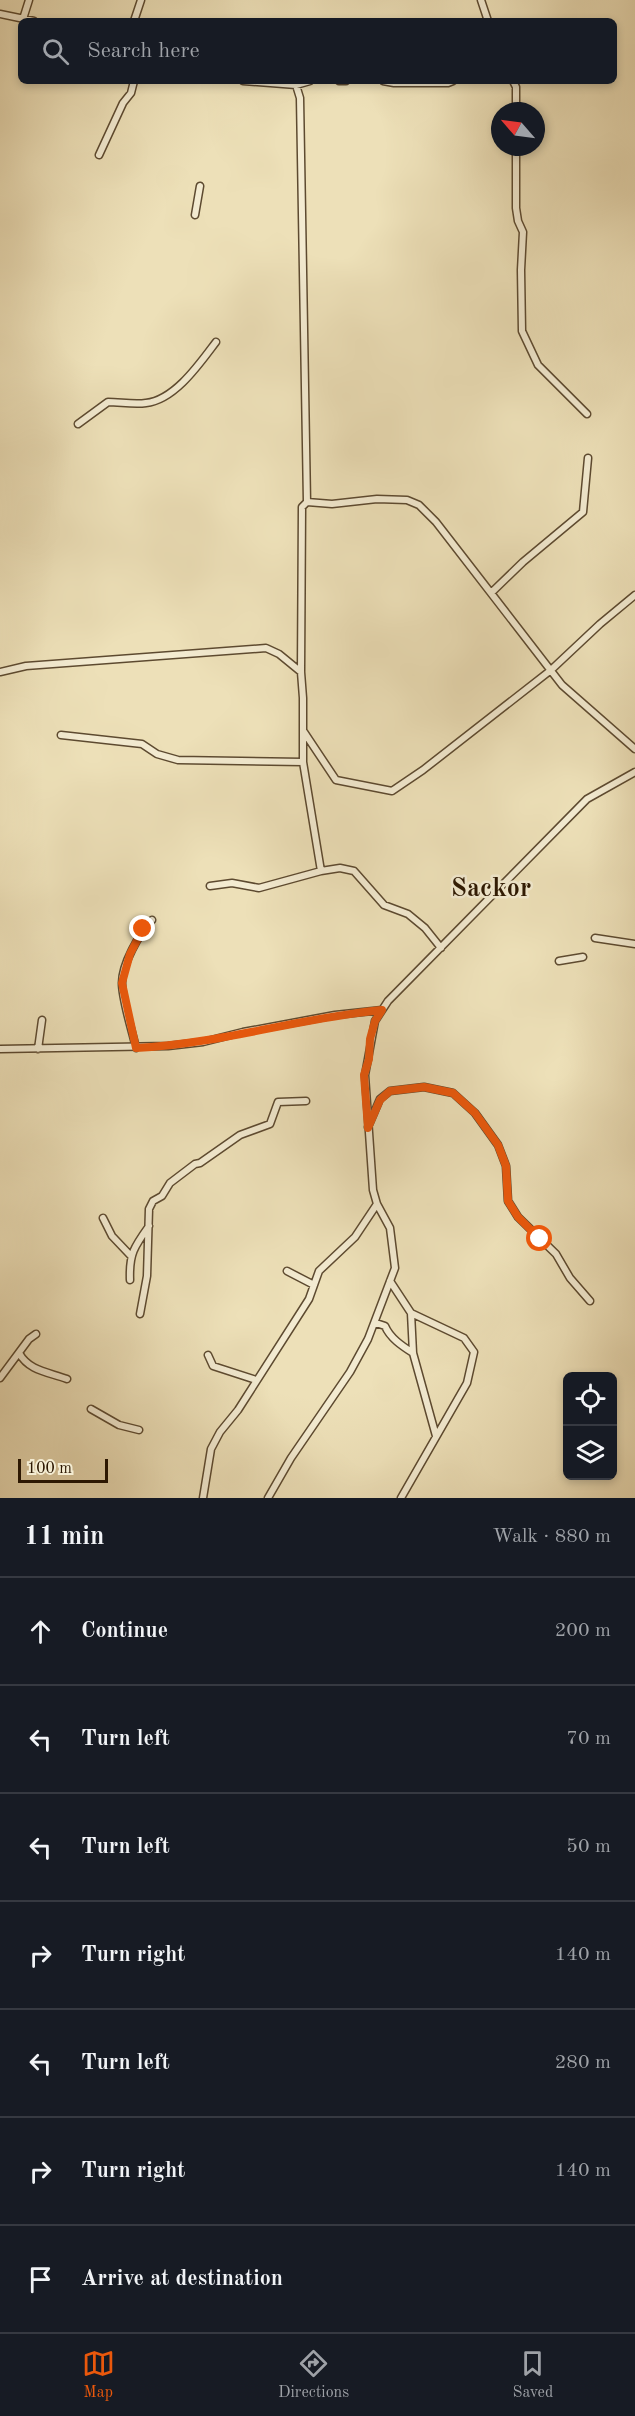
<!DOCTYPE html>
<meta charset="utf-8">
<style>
body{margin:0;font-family:"Old Standard TT",serif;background:#242831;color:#f1f3f6}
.controls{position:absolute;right:18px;bottom:18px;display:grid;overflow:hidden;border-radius:9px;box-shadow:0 3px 9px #0003}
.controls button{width:54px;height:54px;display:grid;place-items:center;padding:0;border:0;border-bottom:2px solid #363941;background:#171b24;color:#f1f3f6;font:30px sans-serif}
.compass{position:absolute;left:491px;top:102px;width:54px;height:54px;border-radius:50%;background:#171b24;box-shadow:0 3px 9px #0003;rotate:298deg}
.scale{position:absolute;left:18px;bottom:15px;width:90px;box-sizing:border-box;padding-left:6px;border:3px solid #2d1802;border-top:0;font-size:16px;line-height:21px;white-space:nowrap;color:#2d1802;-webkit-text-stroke:4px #f3ebd1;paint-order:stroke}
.stop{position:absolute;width:18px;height:18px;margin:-14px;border:4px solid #ea580c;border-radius:50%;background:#fff}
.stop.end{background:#ea580c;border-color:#fff;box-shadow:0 2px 6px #0008}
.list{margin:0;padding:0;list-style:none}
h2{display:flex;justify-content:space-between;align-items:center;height:78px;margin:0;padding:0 24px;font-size:26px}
h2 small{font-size:20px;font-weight:400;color:#9ea1a6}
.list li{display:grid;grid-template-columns:39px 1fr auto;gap:18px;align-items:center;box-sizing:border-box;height:108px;padding:0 24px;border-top:2px solid #363941}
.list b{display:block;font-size:22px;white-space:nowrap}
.list em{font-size:20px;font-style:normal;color:#9ea1a6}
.icon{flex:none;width:33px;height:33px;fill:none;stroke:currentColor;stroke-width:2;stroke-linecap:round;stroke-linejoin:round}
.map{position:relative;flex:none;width:635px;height:1498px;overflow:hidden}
.search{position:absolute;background:#171b24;box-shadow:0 3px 9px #0003;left:18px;right:18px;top:18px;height:66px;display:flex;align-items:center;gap:15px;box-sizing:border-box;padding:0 21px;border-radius:9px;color:#9ea1a6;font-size:22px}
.sheet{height:834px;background:#171b24}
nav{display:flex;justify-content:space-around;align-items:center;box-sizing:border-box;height:84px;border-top:2px solid #363941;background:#171b24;font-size:16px;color:#9ea1a6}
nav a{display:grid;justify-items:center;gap:3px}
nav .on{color:#ea580c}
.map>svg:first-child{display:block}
</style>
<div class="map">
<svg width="635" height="1498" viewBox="0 0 635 1498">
<rect width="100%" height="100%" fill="#ede0b8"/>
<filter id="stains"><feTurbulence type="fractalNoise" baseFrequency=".00333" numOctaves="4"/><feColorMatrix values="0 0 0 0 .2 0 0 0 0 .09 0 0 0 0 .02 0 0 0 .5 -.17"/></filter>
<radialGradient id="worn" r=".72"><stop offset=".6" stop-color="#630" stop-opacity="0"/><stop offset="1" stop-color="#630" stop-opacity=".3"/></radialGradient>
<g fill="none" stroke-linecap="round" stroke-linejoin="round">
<defs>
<path id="street" d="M481,0L488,21
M0,14L34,21
M23,19L29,0
M134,21L141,0
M243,81L296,85L310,81
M339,81H346
M383,81L394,83H448L453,81
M513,81L516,87V111
M296,85L300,98L307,502L332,504L377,499L407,500L419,505L436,522L562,685L635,749
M516,147V208L518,221L523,232L521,270L522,331L538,365L587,414
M99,155L123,103L131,93L134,81
M195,215L200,186
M78,424L108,402C120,402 134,405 146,403C175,400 200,363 216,342
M307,502L302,507L301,672L303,698V762L321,871L340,868L354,871L384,905L408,914L425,928L441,948
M492,592L523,562L583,512L588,458
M0,672L26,666L266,648L279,654L301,672
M304,732L336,780L392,791L423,770L551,670L600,624L635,595
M61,735L142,744L157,754L178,760L303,762
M210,886L232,883L259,888L321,871
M595,938L635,944
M559,961L583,957
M136,1048C132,1030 122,1000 122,983C122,964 139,934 152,920
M0,1049L168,1046L203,1042L243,1032L335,1015L382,1010
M38,1049L42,1020
M368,1127L380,1099L390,1091L424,1087L453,1093L475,1113L498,1145L506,1166L508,1201L518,1217L556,1254L570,1278L590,1301
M103,1218L112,1236L131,1256
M287,1271L314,1285
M130,1280C129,1254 134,1247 149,1226
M390,1281L411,1313L464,1338L474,1352L467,1383L401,1498
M411,1313L413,1353L436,1436
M140,1314L147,1276L149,1209L153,1201L162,1196L170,1183L195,1164L200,1163L240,1135L270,1124L278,1102L306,1101
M376,1323L385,1326C390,1338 402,1346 413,1353
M19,1353C29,1371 48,1372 67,1379
M208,1355L213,1366L256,1380
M0,1378L29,1339L36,1334
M91,1409L119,1425L139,1430
M203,1498L211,1449L220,1432L238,1410L309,1299L319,1271L355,1237L377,1204
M268,1498L291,1458L350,1372L368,1339L395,1268L390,1228L377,1204L373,1190L365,1075L375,1021L388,1001L587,799L635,772"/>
</defs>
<use href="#street" stroke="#5d4a30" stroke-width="9"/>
<use href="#street" stroke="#f3ebd1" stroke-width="6"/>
</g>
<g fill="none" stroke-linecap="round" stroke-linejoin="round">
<path stroke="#ea580c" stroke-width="8" d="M143,929L130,954L122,983L136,1048C219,1044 299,1018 382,1010L375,1021L370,1039L369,1059L364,1075L368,1128L380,1100L390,1091L424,1087L453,1093L475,1113L498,1145L506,1166L508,1201L518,1217L540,1239"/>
</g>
<g text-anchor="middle" stroke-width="5" stroke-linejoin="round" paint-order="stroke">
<g font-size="26" font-weight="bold" fill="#2d1802" stroke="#f3ebd1">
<text x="491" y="896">Sackor</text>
</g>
</g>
<rect width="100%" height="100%" filter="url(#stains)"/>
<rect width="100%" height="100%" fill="url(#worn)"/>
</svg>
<div class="controls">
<button><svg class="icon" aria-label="locate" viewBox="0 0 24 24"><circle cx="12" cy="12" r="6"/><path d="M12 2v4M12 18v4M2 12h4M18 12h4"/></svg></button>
<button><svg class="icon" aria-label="layers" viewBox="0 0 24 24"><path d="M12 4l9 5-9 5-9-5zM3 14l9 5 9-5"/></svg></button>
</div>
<svg class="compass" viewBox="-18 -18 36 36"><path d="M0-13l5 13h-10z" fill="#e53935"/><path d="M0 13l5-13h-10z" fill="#9ea1a6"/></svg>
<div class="scale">100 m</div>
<div class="stop" style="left:540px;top:1239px"></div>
<div class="stop end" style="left:143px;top:929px"></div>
<div class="search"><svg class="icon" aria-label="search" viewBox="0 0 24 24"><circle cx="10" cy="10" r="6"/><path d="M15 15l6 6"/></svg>Search here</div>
</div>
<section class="sheet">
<h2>11 min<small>Walk · 880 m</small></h2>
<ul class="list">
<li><svg class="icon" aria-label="ahead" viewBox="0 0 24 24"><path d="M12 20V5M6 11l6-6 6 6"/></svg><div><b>Continue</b></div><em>200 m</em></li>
<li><svg class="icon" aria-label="left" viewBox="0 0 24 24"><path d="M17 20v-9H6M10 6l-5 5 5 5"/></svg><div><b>Turn left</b></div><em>70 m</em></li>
<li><svg class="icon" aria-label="left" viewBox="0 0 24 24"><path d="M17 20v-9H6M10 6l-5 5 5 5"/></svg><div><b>Turn left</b></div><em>50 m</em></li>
<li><svg class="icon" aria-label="right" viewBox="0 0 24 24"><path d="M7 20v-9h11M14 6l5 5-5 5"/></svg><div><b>Turn right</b></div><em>140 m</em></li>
<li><svg class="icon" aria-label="left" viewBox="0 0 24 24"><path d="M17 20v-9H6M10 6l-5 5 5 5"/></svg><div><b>Turn left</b></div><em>280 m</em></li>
<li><svg class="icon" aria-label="right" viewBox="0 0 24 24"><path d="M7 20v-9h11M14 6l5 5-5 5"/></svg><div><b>Turn right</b></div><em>140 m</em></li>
<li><svg class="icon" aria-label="arrive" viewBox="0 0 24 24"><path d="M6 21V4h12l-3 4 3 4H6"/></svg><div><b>Arrive at destination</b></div></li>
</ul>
</section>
<nav>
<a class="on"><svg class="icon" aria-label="map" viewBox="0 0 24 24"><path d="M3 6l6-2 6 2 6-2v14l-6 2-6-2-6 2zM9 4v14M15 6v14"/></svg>Map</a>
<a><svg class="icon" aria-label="directions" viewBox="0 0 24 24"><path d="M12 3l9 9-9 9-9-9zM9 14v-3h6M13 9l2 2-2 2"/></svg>Directions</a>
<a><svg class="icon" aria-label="saved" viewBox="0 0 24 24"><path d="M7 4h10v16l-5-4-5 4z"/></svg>Saved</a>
</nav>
